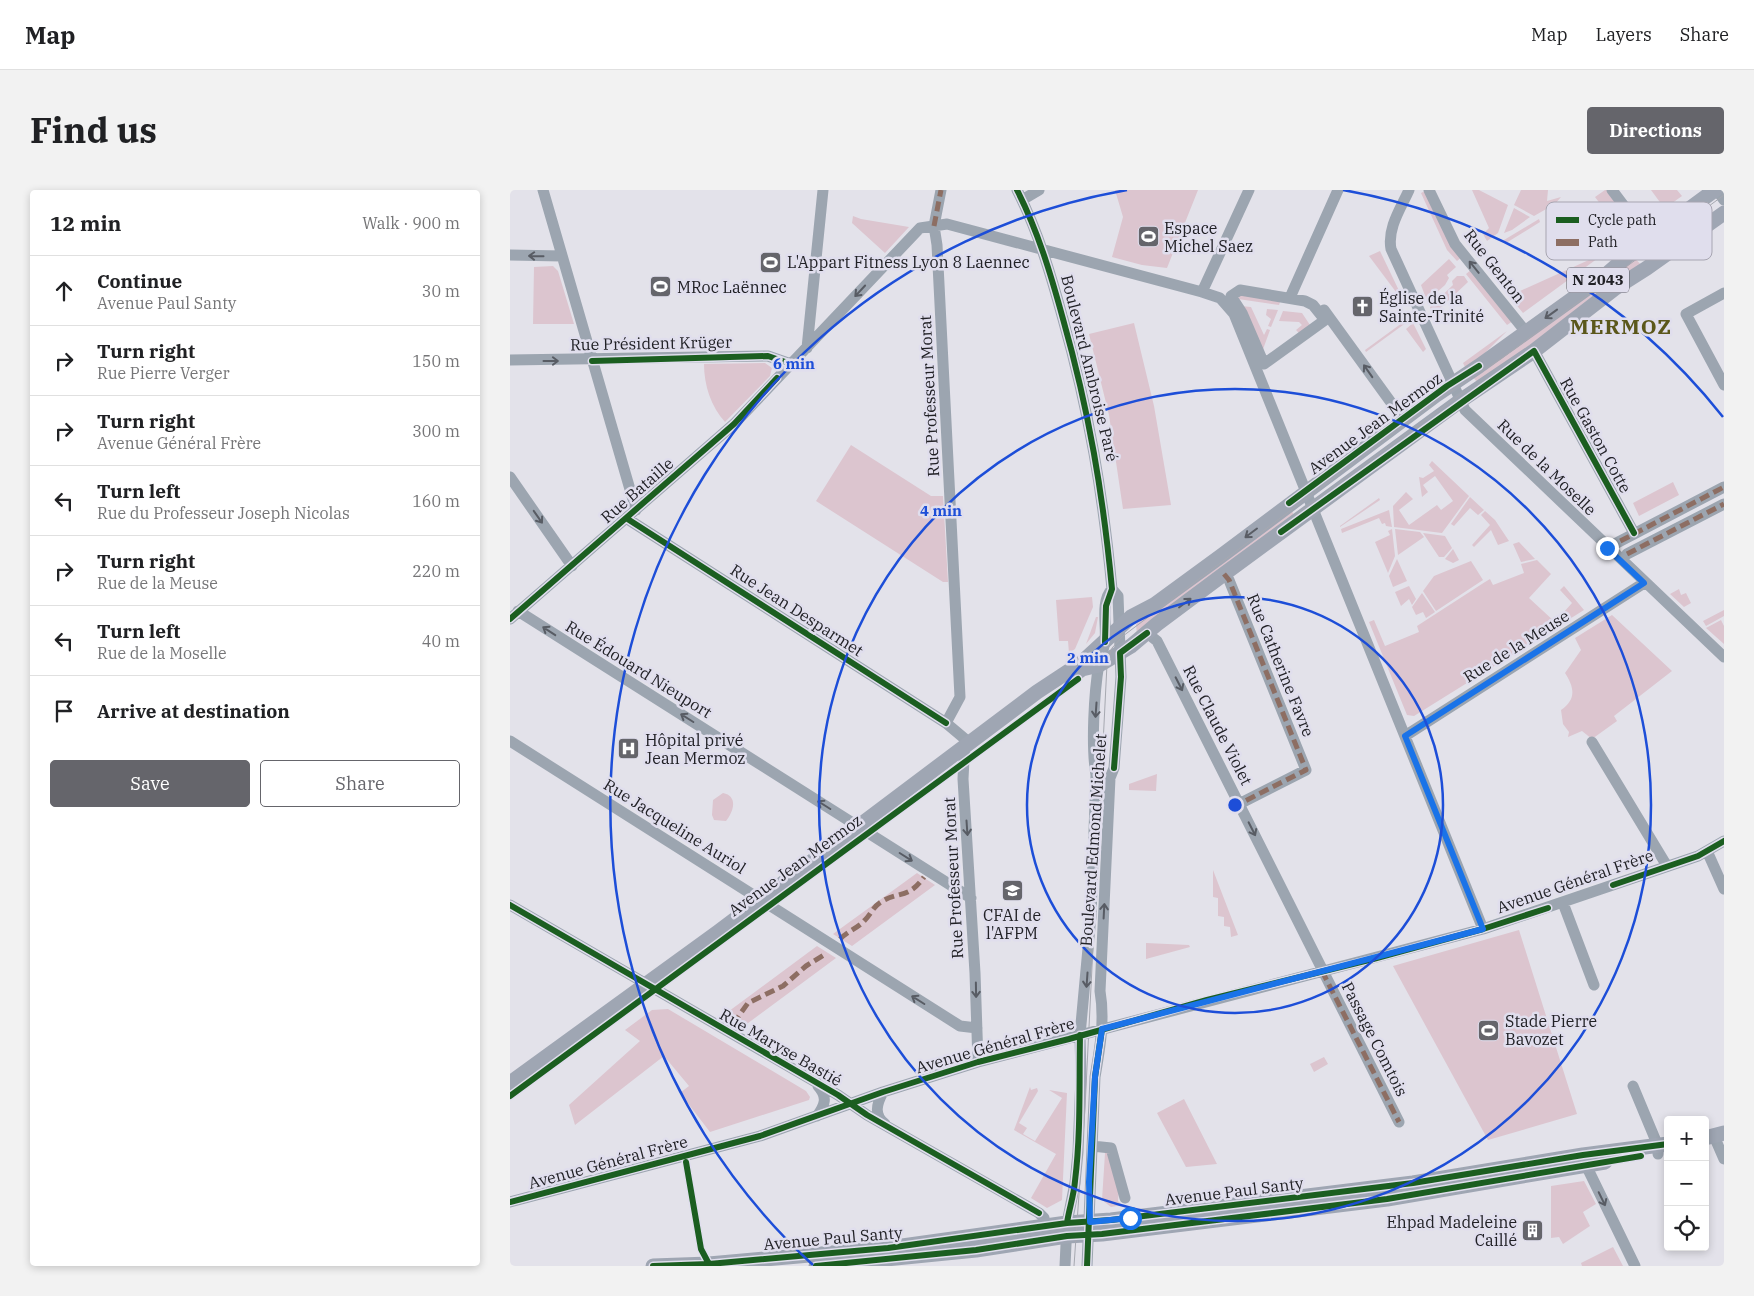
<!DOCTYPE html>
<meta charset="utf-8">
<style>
body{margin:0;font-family:"IBM Plex Serif",serif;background:#f2f2f2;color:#202124}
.controls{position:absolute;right:15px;bottom:15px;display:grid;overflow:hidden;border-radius:5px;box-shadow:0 2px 8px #0003}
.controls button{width:45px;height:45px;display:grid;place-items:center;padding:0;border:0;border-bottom:1px solid #e0e0e0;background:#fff;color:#202124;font:25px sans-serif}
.stop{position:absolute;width:15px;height:15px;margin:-11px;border:4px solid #1a73e8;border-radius:50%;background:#fff}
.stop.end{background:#1a73e8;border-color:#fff;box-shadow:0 1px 5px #0008}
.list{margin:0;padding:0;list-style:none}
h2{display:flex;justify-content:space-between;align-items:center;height:65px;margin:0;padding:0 20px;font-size:21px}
h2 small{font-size:16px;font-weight:400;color:#757577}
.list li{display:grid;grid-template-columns:32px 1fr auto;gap:15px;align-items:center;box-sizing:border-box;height:70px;padding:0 20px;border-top:1px solid #e0e0e0}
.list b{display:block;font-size:19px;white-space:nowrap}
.list p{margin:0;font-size:16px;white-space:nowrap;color:#757577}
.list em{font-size:16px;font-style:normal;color:#757577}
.actions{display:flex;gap:10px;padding:15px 20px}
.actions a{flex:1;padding:11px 0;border:1px solid #65656b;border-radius:5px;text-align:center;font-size:18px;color:#65656b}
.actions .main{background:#65656b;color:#fff}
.icon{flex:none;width:28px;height:28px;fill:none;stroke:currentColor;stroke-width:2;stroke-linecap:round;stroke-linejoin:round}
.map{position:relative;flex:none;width:1214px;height:1076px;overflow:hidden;border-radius:5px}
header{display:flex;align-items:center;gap:30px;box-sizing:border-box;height:70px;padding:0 25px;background:#fff;border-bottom:1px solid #e0e0e0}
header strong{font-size:24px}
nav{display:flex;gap:28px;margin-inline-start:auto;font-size:18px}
.intro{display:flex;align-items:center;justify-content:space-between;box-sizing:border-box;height:120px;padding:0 30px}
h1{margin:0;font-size:35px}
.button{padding:12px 22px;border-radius:5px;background:#65656b;color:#fff;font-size:18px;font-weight:700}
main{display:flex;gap:30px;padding:0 30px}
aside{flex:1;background:#fff;border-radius:5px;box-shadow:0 2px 8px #0003}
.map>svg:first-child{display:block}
</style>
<header>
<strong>Map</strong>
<nav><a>Map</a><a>Layers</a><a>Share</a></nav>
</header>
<div class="intro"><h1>Find us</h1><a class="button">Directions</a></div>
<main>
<aside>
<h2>12 min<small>Walk · 900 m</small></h2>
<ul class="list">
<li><svg class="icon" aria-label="ahead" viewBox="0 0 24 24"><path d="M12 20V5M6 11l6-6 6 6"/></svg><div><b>Continue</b><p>Avenue Paul Santy</p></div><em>30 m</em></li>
<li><svg class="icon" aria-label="right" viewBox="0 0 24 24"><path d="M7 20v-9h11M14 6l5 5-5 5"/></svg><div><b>Turn right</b><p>Rue Pierre Verger</p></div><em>150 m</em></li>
<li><svg class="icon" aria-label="right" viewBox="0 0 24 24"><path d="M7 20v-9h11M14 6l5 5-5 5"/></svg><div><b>Turn right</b><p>Avenue Général Frère</p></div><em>300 m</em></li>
<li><svg class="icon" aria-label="left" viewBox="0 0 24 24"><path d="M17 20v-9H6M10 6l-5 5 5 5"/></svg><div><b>Turn left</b><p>Rue du Professeur Joseph Nicolas</p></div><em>160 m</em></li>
<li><svg class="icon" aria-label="right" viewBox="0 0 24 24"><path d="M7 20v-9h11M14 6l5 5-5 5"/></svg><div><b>Turn right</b><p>Rue de la Meuse</p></div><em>220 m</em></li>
<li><svg class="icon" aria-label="left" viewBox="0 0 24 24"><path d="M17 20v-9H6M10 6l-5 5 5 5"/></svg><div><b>Turn left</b><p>Rue de la Moselle</p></div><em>40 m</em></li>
<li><svg class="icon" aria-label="arrive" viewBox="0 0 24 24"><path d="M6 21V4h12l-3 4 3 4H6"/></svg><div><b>Arrive at destination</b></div></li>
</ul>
<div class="actions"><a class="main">Save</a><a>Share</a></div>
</aside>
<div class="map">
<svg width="1214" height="1076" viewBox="0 0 1214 1076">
<rect width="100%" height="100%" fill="#e3e2ea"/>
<path fill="#dcc5cf" d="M605,0H688L657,78L632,75L602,67L613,27Z
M917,0L952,67L947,71L937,60L911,3Z
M962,0H969L998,15L988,43L977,51L973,44L979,38Z
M1011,0H1038L1037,11L1051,7L1045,14L1024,26L1004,15Z
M1095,0H1097L1127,39L1116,48L1085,7Z
M1141,0H1167L1172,6L1158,16L1155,13L1152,15Z
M1192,16L1200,26L1137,73L1128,62Z
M1004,18L1020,27L1002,40L994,43Z
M343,26L351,29L399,37L375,63L342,33Z
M1029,29L1030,32L996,53L994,50Z
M1085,50L1095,63L1013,123L999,106L1081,69L1076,57Z
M870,61L893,109L892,110L859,66Z
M1123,66L1132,76L968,193L961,185Z
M939,69L946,77L937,85L939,88L935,95L917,111L911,95Z
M43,76L48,81L64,134H23L24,77Z
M962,79L1003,131L997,135L956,84Z
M947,86H954L958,92L923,125L920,117L943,95L942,91Z
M730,103L771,109L769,115L728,109Z
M731,116L741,117L754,145L757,139L760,140L752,162Z
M757,119L768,120L761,137L758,136L761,129L756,125Z
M773,121L792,123L800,135L789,143L786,140L792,135L789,132L769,131Z
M903,125L904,127L856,162L855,160Z
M624,133L644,216L661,315L613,319L599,225L579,144Z
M903,133L916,159L913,162L896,139Z
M997,141L971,167L955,177L953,173Z
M255,173L262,178L260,186L215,232C201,217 194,195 194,174Z
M341,255L421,306H433L438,392H433L306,311Z
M922,271L959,306L932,343L884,337L883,316L896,302L903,309L889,320L899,335L927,315L931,320L943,311L925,286L913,295L918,302L912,307L909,287L913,288L924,281L919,275Z
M1163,292L1169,305L1129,326L1123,313Z
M960,307L974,320L968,325L960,318L944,336L941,334Z
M869,308L870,310L830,337V336Z
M780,319L786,327L627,445L626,434Z
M879,320L882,337L876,336L875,333L872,334L869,328L832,343L831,339Z
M975,321L985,330L999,351L988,355L981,340L964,357L962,355L980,335L971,325Z
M882,339L885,366L878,383L865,352L880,345L878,341Z
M885,339L910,342L914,347L888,365Z
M913,343L935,346L942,358L934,367H929Z
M1009,352L1025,369L1011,372L1003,354Z
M943,359L949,370L943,373L935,369Z
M887,369L897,391L883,397L879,386Z
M1027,370L1041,384L1019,408L1045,432L1062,413L1050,400L1054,396L1074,420L904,526L897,525L859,432L864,430L875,456L909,442L907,436L975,392L980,389L983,395L1014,383L1011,374Z
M961,371L973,390L926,421L913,401L924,386Z
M899,396L906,409L902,415L899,409L891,416L885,402Z
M1169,399L1171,405L1176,403L1181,413L1174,417L1160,404Z
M912,403L925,422L916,428L913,422L906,425L902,417Z
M582,407L583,417L565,459L559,463L558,451H549L546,410Z
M1214,420V426L1196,436L1193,431Z
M1102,425L1162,481L1104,526L1107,531L1082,549L1072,541L1058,547L1059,542L1053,534L1051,520C1067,509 1064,497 1055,483L1071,460L1065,448Z
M586,427H588L585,443L576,454Z
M1211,430L1214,436V454L1196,438Z
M647,584L646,601L619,600V594Z
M213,603C228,606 224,621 216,631L204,630L202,625L203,610Z
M703,680L728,745L721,747L720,737L714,736V727L708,726V708L703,707Z
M407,683L425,695L342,756L323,744Z
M1009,740L1067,924L978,950L883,776Z
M636,753L679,755L680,757L636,769Z
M307,756L326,768L230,839L211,827Z
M158,819L296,901L300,907L299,910L200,942L170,903L179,896L154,866L65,935L59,915L130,851L115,840L142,820Z
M814,867L818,874L804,882L800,874Z
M520,897L521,900L527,898L528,901L509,933L517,938L513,944L525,951L552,908L539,900L557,903L552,1010L537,1018L521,1008L546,964L504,940Z
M674,909L707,974L676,977L647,923Z
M600,962L609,999L608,1011L612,1015L601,1017L592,1010L595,963Z
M1074,991L1086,1014L1073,1022L1080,1036L1053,1054L1049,1047L1041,1048V996Z
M1103,1057L1113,1076H1072L1071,1073Z"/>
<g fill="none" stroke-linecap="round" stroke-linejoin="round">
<path stroke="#9ca5b0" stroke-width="11" d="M33,0L126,320
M431,0L424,36L427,55L450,507L436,533L455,549L453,589L465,783L468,872
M507,0C528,41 541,85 553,129C579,221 593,304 602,399C590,412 597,435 595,451C594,459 591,466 589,473C584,503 581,556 586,585L581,726L570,845L571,887L568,962L565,993L557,1033L555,1076
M899,0C891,18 877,38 881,59L955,220L1214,467
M919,0L945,54L1016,142
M1102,0L1139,49
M1207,0L1214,10
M512,10L529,0
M0,65L52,66
M730,100L795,111L803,115L815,130L754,174L732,123L721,106Z
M692,102L739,0
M782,103L828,0
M1214,103L1176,124L1214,195
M814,120L893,229
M297,158L313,0
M1024,161L1124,343
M0,170L258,166L281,174
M0,287L62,376
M116,328L436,533
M1097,358L1214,297
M1117,364L1214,314
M714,384L719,390L796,580L729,614
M8,421L461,708
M0,429L224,234L410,38L437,34L692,102L710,108L724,124L973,739
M637,443L647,451L889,932
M895,546L1134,393
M0,551L450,836L467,838
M1082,552L1157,676
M1197,661L1214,699
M1053,713L1084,795
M0,715L328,905L357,925L529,1023L534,1028L536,1043
M1123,896L1148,956V964
M373,902C367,913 363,925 375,934
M307,926C315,915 318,907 308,896
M1204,946L1214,969
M582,956L601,958L615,1008
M1073,969L1125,1076
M0,1012L250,946L373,902L468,872L973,739L1188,666L1214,651
M577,1076L585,887C590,858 595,830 590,801L600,588L604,578L611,487L608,406L602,399"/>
<path stroke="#9fa6b3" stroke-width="15" d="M564,485L572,479L589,475L621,456L647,434L714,384L950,211L1024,161L1104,99L1137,78L1214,23
M0,893L208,742L527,502L571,473L621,427L644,415L711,366L926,205L969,176L1097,84L1130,55L1205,0
M1195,948L1214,943
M143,1076L199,1074L378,1058L557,1033L601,1030L903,993L1073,965L1158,954
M306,1076L466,1060L557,1046L592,1044L877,1009L1095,972"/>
<path stroke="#a6a8b0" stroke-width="1" d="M785,325L955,201
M564,1076L575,918L597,474L602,458L613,446L929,209L992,168L1214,5"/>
<path stroke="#8d6e63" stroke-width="5" stroke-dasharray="10 5" stroke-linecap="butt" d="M424,36L431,0
M1097,358L1214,297
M1117,364L1214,314
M714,384L719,390L796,580L729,614
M330,749C338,741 348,738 355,730C361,724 363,717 371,712C388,701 399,709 414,687
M812,781L889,932
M223,834L238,813L273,796L296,776L317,763"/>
<defs>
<path id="cycleway" d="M507,0C528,41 541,85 553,129C579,221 593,304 602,399L596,416L595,452
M82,171L258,166L281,174
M779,313L937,196L969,176
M116,328L436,533
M771,342L1024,161L1124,343
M0,429L224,234L267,188
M604,578L611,487L610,463L637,443
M1103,695L1188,666L1214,651
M0,715L328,905L357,925L529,1023
M0,906L568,489
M176,972L191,1059L199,1074
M0,1012L250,946L373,902L468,872L559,849L697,810L863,769L973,739L1038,718
M557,1033C559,1019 564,1005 565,991C571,942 569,894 570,845
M143,1076L199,1074L378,1058L557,1033L601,1030L903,993L1073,965L1158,954
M306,1076L466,1060L557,1046L592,1044L877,1009L1131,966
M577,1076L585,887L592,839"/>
</defs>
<use href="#cycleway" stroke="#e0deed" stroke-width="9"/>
<use href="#cycleway" stroke="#1b5e20" stroke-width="6"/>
</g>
<defs><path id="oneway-shaft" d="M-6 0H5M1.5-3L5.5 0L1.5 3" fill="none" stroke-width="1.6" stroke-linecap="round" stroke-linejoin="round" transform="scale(1.25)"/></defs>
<g stroke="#585c64">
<use href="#oneway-shaft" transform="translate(26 66) rotate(-179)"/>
<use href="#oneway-shaft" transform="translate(964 77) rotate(-129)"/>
<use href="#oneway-shaft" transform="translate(350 101) rotate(133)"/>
<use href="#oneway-shaft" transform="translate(41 171)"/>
<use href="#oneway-shaft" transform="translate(858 181) rotate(-125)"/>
<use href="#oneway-shaft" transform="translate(28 327) rotate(55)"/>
<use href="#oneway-shaft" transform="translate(39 441) rotate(-147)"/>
<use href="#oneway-shaft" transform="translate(669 494) rotate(63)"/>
<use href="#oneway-shaft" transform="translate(586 520) rotate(94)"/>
<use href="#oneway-shaft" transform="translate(177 528) rotate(-148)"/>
<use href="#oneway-shaft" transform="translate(314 615) rotate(-148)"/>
<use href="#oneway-shaft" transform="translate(457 638) rotate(86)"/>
<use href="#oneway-shaft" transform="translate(742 639) rotate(63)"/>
<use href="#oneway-shaft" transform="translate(396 667) rotate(32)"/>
<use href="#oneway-shaft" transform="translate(594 721) rotate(-87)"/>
<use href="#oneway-shaft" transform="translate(577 790) rotate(94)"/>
<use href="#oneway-shaft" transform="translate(466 800) rotate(89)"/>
<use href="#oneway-shaft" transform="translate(408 810) rotate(-148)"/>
<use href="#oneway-shaft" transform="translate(1092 1009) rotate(64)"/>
</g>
<g stroke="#5a5d65">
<use href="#oneway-shaft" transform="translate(1041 124) rotate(144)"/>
<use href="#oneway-shaft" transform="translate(741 343) rotate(143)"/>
<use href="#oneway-shaft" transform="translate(675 413) rotate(-37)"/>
</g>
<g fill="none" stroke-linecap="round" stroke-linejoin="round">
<path stroke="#1a73e8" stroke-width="6" d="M620,1028L580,1032L579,992L585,887L592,839L973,739L895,546L1134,393L1097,358"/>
</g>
<g fill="none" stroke="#1d4ed8" stroke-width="2.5">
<circle cx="725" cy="615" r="208"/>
<circle cx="725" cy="615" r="416"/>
<path d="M303 1075A624 624 0 0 1 617 0M833 0A624 624 0 0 1 1213 227"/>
</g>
<defs>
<symbol id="stadium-square" viewBox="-11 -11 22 22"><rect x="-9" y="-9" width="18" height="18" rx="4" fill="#65656b" stroke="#e0deed"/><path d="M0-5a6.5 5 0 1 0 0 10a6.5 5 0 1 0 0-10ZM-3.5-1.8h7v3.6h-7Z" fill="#fff"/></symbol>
<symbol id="church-square" viewBox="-11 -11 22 22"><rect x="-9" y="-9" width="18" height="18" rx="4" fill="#65656b" stroke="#e0deed"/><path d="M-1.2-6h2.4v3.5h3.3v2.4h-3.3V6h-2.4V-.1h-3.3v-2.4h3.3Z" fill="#fff"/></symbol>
<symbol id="hospital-square" viewBox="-11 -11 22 22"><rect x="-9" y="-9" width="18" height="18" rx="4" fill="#65656b" stroke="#e0deed"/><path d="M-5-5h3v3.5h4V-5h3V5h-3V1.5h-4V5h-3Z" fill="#fff"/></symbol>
<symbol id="university-square" viewBox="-11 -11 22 22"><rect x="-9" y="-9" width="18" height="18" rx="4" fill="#65656b" stroke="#e0deed"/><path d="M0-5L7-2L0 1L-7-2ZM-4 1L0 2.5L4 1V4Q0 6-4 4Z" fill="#fff"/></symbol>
<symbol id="building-square" viewBox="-11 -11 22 22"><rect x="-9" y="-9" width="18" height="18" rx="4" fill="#65656b" stroke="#e0deed"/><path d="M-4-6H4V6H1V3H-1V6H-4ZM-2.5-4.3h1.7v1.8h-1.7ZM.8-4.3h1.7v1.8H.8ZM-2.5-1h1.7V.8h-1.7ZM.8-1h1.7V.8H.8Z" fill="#fff"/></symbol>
</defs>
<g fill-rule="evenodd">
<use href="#stadium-square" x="626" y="34" width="25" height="25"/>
<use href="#stadium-square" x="248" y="60" width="25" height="25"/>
<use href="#stadium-square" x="138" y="84" width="25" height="25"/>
<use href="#church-square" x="840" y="104" width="25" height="25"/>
<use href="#hospital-square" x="106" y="546" width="25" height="25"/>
<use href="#university-square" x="490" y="688" width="25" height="25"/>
<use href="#stadium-square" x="966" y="828" width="25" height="25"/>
<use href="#building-square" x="1010" y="1028" width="25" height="25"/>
</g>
<g text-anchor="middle" stroke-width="5" stroke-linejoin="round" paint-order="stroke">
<rect fill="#e0deed" stroke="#5a5a62" stroke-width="1" x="1057" y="77.5" width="62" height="25" rx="4"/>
<g font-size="15" font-weight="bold" fill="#212126">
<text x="1088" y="95">N 2043</text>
</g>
<g font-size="16" fill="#212126" stroke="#e0deed" text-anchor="start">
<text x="654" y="44">Espace<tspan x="654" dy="18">Michel Saez</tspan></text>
<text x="277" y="78">L'Appart Fitness Lyon 8 Laennec</text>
<text x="167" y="103">MRoc Laënnec</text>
<text x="869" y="114">Église de la<tspan x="869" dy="18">Sainte-Trinité</tspan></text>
<text x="135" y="556">Hôpital privé<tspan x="135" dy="18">Jean Mermoz</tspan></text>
<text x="502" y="731" text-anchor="middle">CFAI de<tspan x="502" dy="18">l'AFPM</tspan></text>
<text x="995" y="837">Stade Pierre<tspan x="995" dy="18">Bavozet</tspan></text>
<text x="1007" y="1038" text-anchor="end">Ehpad Madeleine<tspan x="1007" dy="18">Caillé</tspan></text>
</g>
<g font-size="16" fill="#212126" stroke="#e0deed">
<text transform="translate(985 76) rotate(52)" y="6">Rue Genton</text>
<text transform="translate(141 153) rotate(-1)" y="6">Rue Président Krüger</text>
<text transform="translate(580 178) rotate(76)" y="6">Boulevard Ambroise Paré</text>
<text transform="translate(419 206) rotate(-93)" y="6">Rue Professeur Morat</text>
<text transform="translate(865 233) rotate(-36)" y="6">Avenue Jean Mermoz</text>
<text transform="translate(1086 245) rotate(61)" y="6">Rue Gaston Cotte</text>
<text transform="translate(1037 277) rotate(44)" y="6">Rue de la Moselle</text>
<text transform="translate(127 300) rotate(-41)" y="6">Rue Bataille</text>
<text transform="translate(287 420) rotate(33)" y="6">Rue Jean Desparmet</text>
<text transform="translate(1006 456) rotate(-32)" y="6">Rue de la Meuse</text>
<text transform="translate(771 475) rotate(68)" y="6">Rue Catherine Favre</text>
<text transform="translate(129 479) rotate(32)" y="6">Rue Édouard Nieuport</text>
<text transform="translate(708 535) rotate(63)" y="6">Rue Claude Violet</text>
<text transform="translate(165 636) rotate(32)" y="6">Rue Jacqueline Auriol</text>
<text transform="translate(583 650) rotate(-86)" y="6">Boulevard Edmond Michelet</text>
<text transform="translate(285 675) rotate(-36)" y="6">Avenue Jean Mermoz</text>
<text transform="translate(443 688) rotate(-93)" y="6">Rue Professeur Morat</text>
<text transform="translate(1065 691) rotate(-19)" y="6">Avenue Général Frère</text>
<text transform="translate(865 849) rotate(63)" y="6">Passage Comtois</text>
<text transform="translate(485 855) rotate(-16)" y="6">Avenue Général Frère</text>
<text transform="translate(271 857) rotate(30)" y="6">Rue Maryse Bastié</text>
<text transform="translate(98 972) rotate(-15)" y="6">Avenue Général Frère</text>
<text transform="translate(724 1001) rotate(-7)" y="6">Avenue Paul Santy</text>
<text transform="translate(323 1048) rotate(-5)" y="6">Avenue Paul Santy</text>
</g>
<g font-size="21" font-weight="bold" letter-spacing="1" fill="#5b571b" stroke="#e0deed">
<text x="1111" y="144">MERMOZ</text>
</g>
</g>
<rect x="1036" y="12" width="166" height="58" rx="8" fill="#e0deed" stroke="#a7a5b1" stroke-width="1"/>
<rect x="1046" y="27" width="23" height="6" fill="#1b5e20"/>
<rect x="1046" y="49" width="23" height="7" fill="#8d6e63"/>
<g font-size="14" fill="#212126">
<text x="1078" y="35">Cycle path</text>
<text x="1078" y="57">Path</text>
</g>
<circle cx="725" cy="615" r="8" fill="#1d4ed8" stroke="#e0deed" stroke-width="2.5"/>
<g font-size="15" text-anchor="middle" font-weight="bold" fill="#1d4ed8" stroke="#e0deed" stroke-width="5" stroke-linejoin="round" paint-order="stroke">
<text x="284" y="179">6 min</text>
<text x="431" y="326">4 min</text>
<text x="578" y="473">2 min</text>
</g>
</svg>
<div class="controls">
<button>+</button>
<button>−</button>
<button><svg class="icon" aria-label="locate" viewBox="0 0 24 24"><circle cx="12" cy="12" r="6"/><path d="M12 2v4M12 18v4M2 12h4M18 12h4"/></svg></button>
</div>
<div class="stop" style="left:620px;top:1028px"></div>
<div class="stop end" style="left:1097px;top:358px"></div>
</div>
</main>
